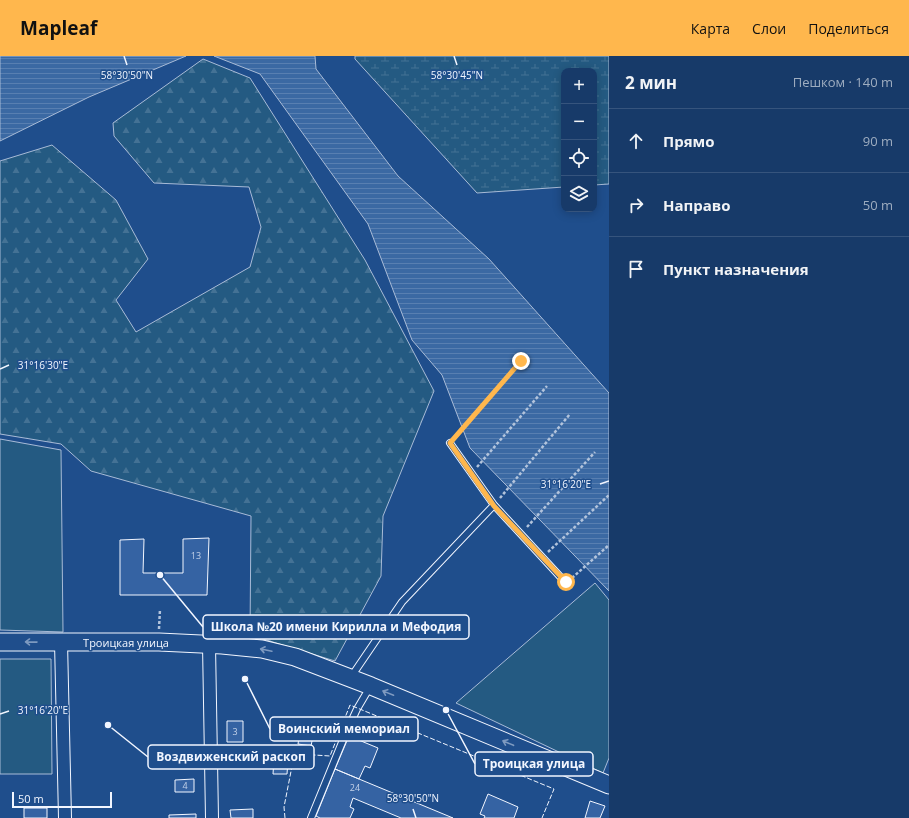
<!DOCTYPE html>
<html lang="ru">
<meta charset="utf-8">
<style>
body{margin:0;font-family:"Open Sans",sans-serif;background:#244571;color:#f1f3f6}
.controls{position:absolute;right:12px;top:12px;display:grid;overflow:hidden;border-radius:8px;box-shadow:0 2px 10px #0003}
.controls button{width:36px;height:36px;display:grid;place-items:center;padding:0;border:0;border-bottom:1px solid #36547d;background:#173a69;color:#f1f3f6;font:20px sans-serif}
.scale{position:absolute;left:12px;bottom:10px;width:100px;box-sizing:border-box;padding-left:4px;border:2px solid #f2f6ff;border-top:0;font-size:11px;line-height:14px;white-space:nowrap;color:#f2f6ff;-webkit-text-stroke:3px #1f4e8c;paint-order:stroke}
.stop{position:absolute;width:12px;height:12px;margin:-9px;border:3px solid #ffb74d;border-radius:50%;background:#fff}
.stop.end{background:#ffb74d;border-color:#fff;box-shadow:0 1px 4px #0008}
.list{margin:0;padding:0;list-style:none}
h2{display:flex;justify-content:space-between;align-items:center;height:52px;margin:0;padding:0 16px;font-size:17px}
h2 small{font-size:13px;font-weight:400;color:#9eadc0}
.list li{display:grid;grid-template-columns:26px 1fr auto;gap:12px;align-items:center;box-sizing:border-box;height:64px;padding:0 16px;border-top:1px solid #36547d}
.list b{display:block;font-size:15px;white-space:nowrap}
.list em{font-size:13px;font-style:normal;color:#9eadc0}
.icon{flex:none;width:22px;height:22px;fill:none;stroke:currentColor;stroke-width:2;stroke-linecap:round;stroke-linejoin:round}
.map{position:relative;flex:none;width:609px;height:762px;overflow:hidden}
header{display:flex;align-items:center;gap:24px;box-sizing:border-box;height:56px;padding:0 20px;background:#ffb74d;color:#111}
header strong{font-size:19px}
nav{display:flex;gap:22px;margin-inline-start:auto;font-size:14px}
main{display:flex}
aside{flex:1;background:#173a69}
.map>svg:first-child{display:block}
</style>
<header>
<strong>Mapleaf</strong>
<nav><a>Карта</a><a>Слои</a><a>Поделиться</a></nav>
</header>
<main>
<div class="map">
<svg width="609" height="762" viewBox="0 0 609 762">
<defs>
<pattern id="forest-firs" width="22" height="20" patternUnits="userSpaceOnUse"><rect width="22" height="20" fill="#245a82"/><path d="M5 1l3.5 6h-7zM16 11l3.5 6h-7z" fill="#447295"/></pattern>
<pattern id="wetland-marsh" width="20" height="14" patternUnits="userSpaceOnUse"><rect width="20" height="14" fill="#245a82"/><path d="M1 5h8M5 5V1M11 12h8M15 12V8" fill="none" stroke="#447295"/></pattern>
<pattern id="water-rules" width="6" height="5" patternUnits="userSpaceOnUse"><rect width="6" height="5" fill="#3b69a3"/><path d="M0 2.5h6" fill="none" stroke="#587fb1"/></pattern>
</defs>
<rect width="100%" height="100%" fill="#1f4e8c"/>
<path fill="url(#forest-firs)" stroke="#a8bbd7" d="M203,3L250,22L365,204L434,335L383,460L381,520L335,605L250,579L251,460L91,415L61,388L0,378V105L52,89L116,144L148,203L116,244L136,276L250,211L261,171L249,131L154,127L114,80L113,67Z"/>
<path fill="url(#wetland-marsh)" stroke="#a8bbd7" d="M355,0H609V128L594,129V15H564V131L477,137L355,3Z"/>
<path fill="#245a82" stroke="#a8bbd7" d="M0,383L61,394L63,576L0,574Z
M595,527L609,544V702L603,717L456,647Z
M0,603H51L52,718H0Z"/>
<path fill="url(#water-rules)" stroke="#a8bbd7" d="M0,0H186L89,41L0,85Z
M214,0H315L316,13L398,120L489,203L609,337V535L470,392L442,319L412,284L368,168L260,18Z"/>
<path fill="#3563a3" stroke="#f2f6ff" d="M209,482L207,539H120V484L144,483L143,517H183V483Z
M227,665H243V686H227Z
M301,669L315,671L311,690L298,688Z
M349,680L378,692L370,712L365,710L359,723L335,713Z
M274,703L288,704L287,718H273Z
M335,713L359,723L453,762H401L353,742L350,751L354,753L350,762H320L316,760Z
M194,723V736H175V724Z
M488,738L518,751L514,762H484L485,760L480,758Z
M590,745L605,750L600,762H585Z
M24,752H47V762H24Z
M253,753V762H231L230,754Z
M196,758V762H169V759Z"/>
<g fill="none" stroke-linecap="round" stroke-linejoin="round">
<defs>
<path id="service" d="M450,387L494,449
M351,621L402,546L494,449L566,527
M311,762L345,679L357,653L370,631"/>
<path id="minor" d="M61,586L65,762
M209,589L212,762"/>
<path id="secondary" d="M0,586H159L222,589L262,593L295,601L371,630L609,729"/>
</defs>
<use href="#service" stroke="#f2f6ff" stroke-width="8"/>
<use href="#minor" stroke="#f2f6ff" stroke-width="14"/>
<use href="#secondary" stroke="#f2f6ff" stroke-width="19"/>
<path stroke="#b3c4dc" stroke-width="2.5" stroke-dasharray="3 2" stroke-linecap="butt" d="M456,380L521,305
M477,411L547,330
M500,442L570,358
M527,471L595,396
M548,496L609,439
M572,522L609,489
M159,573L160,553"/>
<use href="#service" stroke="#1f4e8c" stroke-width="6"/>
<use href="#minor" stroke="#1f4e8c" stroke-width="12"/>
<use href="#secondary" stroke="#1f4e8c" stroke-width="17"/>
<path stroke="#f2f6ff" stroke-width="1" stroke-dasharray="5 2" stroke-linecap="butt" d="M285,762L284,751L295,695L314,699L330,700L350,649L554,733L542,762"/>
</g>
<defs><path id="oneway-shaft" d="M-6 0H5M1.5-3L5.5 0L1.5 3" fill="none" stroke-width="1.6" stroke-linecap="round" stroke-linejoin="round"/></defs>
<g stroke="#7e9ac0">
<use href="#oneway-shaft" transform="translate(31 586) rotate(-179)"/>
<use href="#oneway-shaft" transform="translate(266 594) rotate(-168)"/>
<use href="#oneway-shaft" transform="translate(388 637) rotate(-158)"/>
<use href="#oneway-shaft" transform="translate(508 687) rotate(-157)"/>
</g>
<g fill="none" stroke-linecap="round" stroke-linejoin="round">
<path stroke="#ffb74d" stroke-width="5" d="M521,305L450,387L494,450L566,526"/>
</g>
<path fill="none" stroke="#f2f6ff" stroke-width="1.5" d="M124,0L127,9M454,0L457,9M0,313L9,309M600,428L609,425M0,658L9,655M413,753L416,762"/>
<g text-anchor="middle" stroke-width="3" stroke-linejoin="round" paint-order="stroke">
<g font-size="9" fill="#c3d1e8">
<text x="196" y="503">13</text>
<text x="235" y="679">3</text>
<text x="185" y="733">4</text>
<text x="355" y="735">24</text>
</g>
<g font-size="11" fill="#f2f6ff" stroke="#1f4e8c">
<text x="126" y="591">Троицкая улица</text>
</g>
</g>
<g font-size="10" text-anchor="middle" fill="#f2f6ff" stroke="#1f4e8c" stroke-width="3" stroke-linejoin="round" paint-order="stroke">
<text x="127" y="23">58°30'50"N</text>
<text x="457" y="23">58°30'45"N</text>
<text x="43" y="313">31°16'30"E</text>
<text x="566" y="432">31°16'20"E</text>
<text x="43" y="658">31°16'20"E</text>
<text x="413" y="746">58°30'50"N</text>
</g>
<path fill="none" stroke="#f2f6ff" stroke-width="1.5" d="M160 519L203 571M245 623L270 673M108 669L148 701M446 654L475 708"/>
<g fill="#f2f6ff" stroke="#1f4e8c" stroke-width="1.5">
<circle cx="160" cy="519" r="4"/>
<circle cx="245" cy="623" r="4"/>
<circle cx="108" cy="669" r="4"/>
<circle cx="446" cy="654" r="4"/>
</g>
<g fill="#1f4e8c" stroke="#f2f6ff" stroke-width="1.5">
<rect x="203" y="559" width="266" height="24" rx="4"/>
<rect x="270" y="661" width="148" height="24" rx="4"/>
<rect x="148" y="689" width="166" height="24" rx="4"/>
<rect x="475" y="696" width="118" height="24" rx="4"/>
</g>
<g font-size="12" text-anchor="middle" font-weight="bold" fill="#f2f6ff">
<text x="336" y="575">Школа №20 имени Кирилла и Мефодия</text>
<text x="344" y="677">Воинский мемориал</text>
<text x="231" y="705">Воздвиженский раскоп</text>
<text x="534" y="712">Троицкая улица</text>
</g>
</svg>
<div class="controls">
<button>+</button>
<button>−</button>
<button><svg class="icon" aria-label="locate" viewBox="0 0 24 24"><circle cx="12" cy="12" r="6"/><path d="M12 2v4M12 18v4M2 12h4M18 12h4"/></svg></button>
<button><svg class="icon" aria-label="layers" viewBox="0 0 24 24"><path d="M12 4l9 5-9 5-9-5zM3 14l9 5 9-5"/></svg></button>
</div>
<div class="scale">50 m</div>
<div class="stop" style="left:566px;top:526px"></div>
<div class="stop end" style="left:521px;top:305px"></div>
</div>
<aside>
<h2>2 мин<small>Пешком · 140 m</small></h2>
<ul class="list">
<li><svg class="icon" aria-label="ahead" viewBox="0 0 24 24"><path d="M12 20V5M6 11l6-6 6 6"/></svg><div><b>Прямо</b></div><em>90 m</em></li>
<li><svg class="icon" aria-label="right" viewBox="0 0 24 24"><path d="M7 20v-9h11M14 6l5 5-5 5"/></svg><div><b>Направо</b></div><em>50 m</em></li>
<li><svg class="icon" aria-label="arrive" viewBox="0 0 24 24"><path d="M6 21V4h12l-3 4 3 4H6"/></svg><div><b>Пункт назначения</b></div></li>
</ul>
</aside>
</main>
